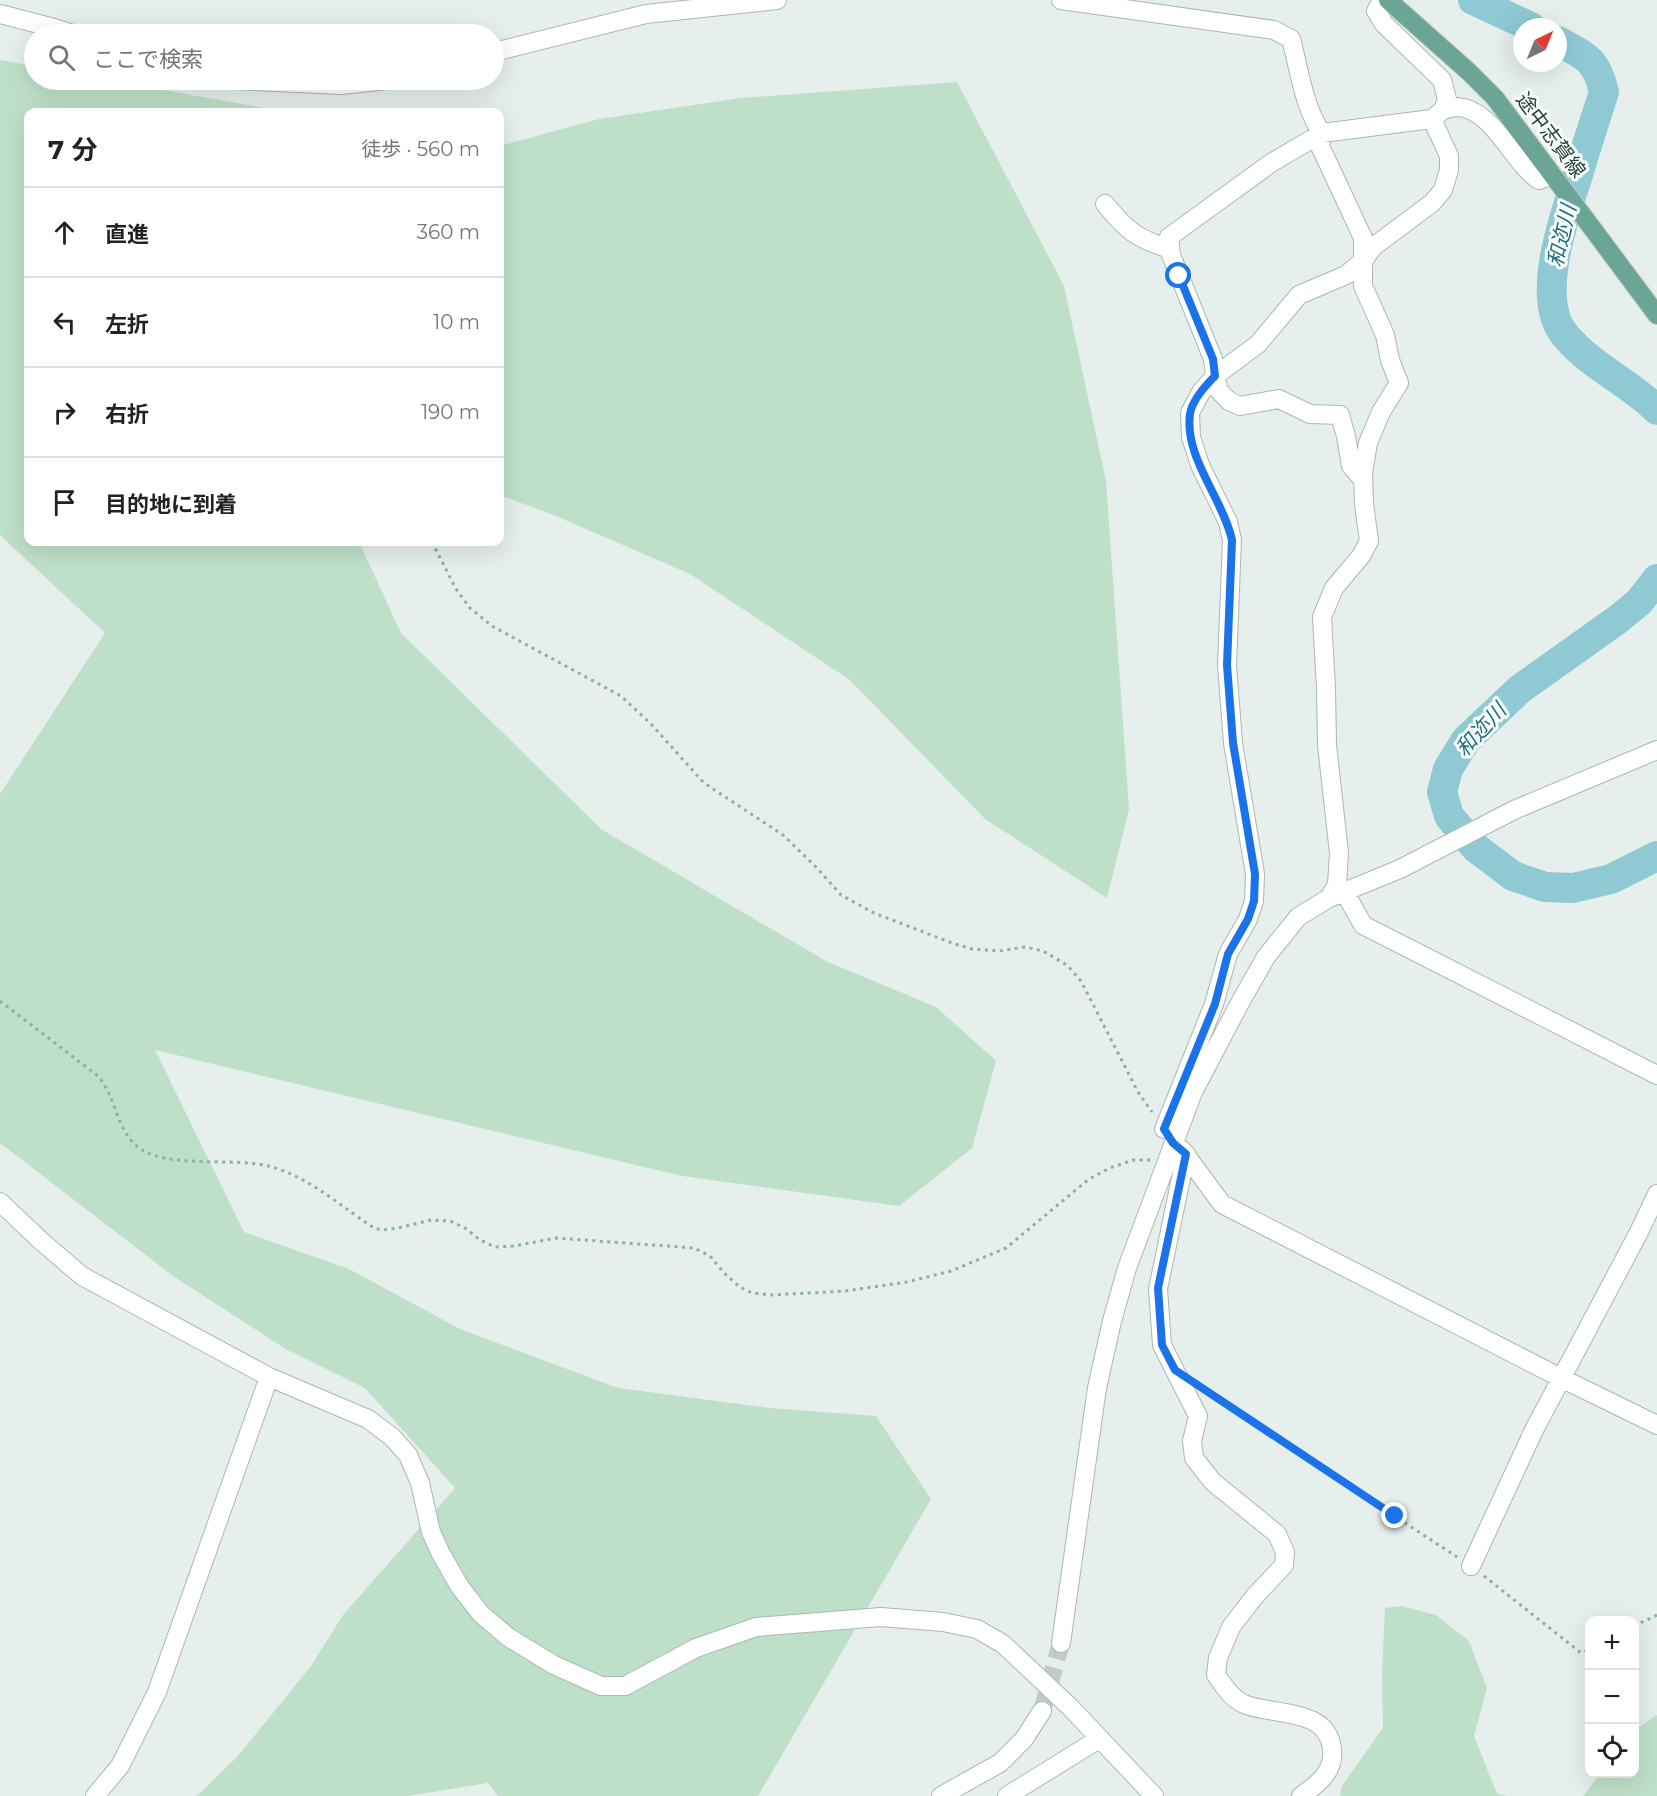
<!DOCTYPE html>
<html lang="ja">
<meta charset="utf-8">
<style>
body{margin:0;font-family:Montserrat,"Noto Sans JP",sans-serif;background:#f2f2f2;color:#222}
.controls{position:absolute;right:18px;bottom:18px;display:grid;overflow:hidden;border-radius:12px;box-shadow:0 6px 24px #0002}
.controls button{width:54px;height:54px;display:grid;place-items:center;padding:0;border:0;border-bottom:2px solid #e0e0e0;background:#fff;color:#222;font:30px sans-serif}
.compass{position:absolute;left:1513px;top:18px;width:54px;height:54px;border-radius:50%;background:#fff;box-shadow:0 6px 24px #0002;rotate:43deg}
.stop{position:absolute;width:18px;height:18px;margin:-14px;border:4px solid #1a73e8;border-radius:50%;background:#fff}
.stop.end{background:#1a73e8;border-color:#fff;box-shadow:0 2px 6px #0008}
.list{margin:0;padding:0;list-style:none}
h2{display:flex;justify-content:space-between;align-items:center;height:78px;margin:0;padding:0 24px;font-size:26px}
h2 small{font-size:20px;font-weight:400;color:#767676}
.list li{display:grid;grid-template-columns:39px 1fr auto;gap:18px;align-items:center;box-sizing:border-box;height:90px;padding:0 24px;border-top:2px solid #e0e0e0}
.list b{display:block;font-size:22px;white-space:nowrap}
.list em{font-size:20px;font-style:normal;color:#767676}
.icon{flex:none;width:33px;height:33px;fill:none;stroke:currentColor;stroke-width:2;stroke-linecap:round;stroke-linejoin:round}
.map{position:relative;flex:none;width:1657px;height:1796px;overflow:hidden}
.search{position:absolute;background:#fff;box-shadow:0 6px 24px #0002;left:24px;top:24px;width:480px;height:66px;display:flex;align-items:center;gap:15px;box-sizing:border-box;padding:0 21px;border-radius:33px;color:#767676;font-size:22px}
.panel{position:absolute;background:#fff;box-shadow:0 6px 24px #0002;left:24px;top:108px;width:480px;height:438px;border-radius:12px}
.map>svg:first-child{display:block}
</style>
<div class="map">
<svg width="1657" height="1796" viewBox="0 0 1657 1796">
<rect width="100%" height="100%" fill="#e6efeb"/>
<path fill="#bfe0c8" d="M0,60L34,66V80H106L287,112H28V542H359L401,633L601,829L826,961L936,1007L996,1061L972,1148L899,1206L682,1176L155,1050L244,1232L349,1269L460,1329L618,1388L770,1408L876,1416L931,1499L758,1796H498L488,1783L408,1796H197L238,1756L311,1666L343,1615L455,1488L365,1388L284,1348L173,1276L0,1143V794L105,633L0,535Z
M957,82L1064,286L1106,481L1129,809L1107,898L985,819L850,680L690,574L556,516L500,495V146L599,119L741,98Z
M1401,1606L1436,1615L1469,1641L1487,1688L1474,1736L1497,1794L1508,1796H1340L1342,1786L1383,1728L1382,1673L1385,1608Z
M1657,1715V1796H1583L1600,1774H1634L1635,1730Z"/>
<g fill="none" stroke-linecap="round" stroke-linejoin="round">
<path stroke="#8ec9d4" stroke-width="30" d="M1473,0L1531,27
M1558,41C1586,57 1596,58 1604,92C1595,120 1586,147 1578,175C1565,215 1534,298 1565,335C1590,366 1629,382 1657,410
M1657,579L1639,602L1617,620L1520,689L1466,740L1448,769L1442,792L1449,816L1476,848L1513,876L1545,887L1573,888L1611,879L1657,856"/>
<path stroke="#bfccc8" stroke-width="18" stroke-dasharray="18 9" stroke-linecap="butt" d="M1042,1711L1061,1643"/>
<defs>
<path id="minor" d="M1061,0L1274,30L1291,39C1299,68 1304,109 1322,133L1320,146L1363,238V286L1385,335L1390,360L1399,383L1381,412L1368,443L1363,473L1364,504L1369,541L1361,556L1334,588L1322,617L1326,688L1327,745L1339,853L1337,885L1329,898
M0,14L54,28L73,34
M494,52L646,14L777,0
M235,80L341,85L387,80
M1443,110C1447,109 1453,107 1457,107C1492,108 1512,162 1539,180L1553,175
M1105,204C1127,231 1137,239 1170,249
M1363,480L1351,466L1346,436L1340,415L1310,414L1279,399L1240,406L1229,401L1219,391L1215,376L1213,359L1171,255L1169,237L1271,163L1322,133L1432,119L1443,110L1447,99L1442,80L1384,24L1376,11L1382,0
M1344,891L1363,925L1657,1075
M1164,1129L1214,1004L1228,954L1248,919L1254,901L1255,874L1233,743L1227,665L1232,540L1228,522L1200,465L1191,437L1190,413L1201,392L1215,376L1258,344L1299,295L1346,275L1363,261L1373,247L1432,203L1443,190L1449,170V156L1432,119
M1182,1150L1222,1204L1561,1378L1657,1425
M1186,1154L1158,1289L1162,1345L1198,1416L1192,1441L1194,1458L1213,1482L1277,1534L1285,1552L1284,1565L1255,1596L1231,1627L1218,1658L1216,1675C1224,1686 1231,1698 1244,1704C1272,1716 1328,1707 1332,1749C1335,1771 1318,1784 1301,1796
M0,1202L40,1240L82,1276L269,1377L368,1419L392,1437L408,1455L420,1483L431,1532L441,1554L460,1587L481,1614L508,1637L554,1665L601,1686H625L696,1648L756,1627L881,1617L943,1622L977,1629L1003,1644L1071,1708L1154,1796
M1471,1566L1534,1430L1639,1232L1657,1194
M1061,1643L1097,1388L1112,1321L1127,1268L1193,1092L1242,999L1266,957L1298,917L1329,898L1400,869L1514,810L1657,750
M95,1796L120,1766L157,1692L269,1377
M941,1796L1000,1763L1024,1739L1042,1711
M1007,1796L1099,1739"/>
<path id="major" d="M1388,0L1469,72L1495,98L1657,315"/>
</defs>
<use href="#minor" stroke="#a8b8b2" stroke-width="20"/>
<use href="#major" stroke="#c2cac8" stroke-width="20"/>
<path stroke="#86b3a5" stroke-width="3" stroke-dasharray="3 4.5" stroke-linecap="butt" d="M432,542L456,589L470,608L492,626L621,696L651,724L704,783L783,835L816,867L841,895L874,913L952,943L972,949L999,951L1025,947L1043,951L1067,965L1081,981L1138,1092L1152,1112
M0,1001L98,1076C116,1096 116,1130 138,1147C166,1170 236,1156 272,1167C310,1178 342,1207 374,1228L382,1230L398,1228L431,1220L450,1221L465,1228L480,1240L495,1247L514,1246L556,1238L694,1248L710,1256L724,1273L740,1287L752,1293L772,1295L845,1291L907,1282L951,1271L1006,1248L1089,1179L1110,1168L1133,1160H1150
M1204,1391L1457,1557
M1484,1576L1581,1653L1590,1649
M1634,1626L1657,1615"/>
<use href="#minor" stroke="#fff" stroke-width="18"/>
<use href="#major" stroke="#6aa596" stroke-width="18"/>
</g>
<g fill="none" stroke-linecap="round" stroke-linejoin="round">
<path stroke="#1a73e8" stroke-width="8" d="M1179,276L1213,359L1215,376C1205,386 1192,400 1190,414C1184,457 1223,499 1232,540L1227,665L1233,743L1255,874L1254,901L1248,919L1228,954L1215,1004L1164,1129L1173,1143L1186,1154L1158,1288L1162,1345L1175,1370L1395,1516"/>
</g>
<g text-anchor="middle" stroke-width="6" stroke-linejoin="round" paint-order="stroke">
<g font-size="20" fill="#24423a" stroke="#f7fbf9">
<text transform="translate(1551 135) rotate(53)" y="7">途中志賀線</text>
</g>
<g font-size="21" font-style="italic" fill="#1c6f80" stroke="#f7fbf9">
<text transform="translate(1562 236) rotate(-77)" y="7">和迩川</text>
<text transform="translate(1481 730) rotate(-48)" y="7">和迩川</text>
</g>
</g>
</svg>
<div class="controls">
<button>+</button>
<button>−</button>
<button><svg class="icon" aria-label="locate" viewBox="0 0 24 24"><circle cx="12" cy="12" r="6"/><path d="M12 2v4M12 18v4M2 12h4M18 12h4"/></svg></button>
</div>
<svg class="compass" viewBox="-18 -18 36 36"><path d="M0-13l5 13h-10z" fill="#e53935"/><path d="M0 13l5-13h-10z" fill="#767676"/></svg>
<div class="stop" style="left:1179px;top:276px"></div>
<div class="stop end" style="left:1395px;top:1516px"></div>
<div class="search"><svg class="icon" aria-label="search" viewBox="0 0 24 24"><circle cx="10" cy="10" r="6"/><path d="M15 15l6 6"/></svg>ここで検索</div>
<section class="panel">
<h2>7 分<small>徒歩 · 560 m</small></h2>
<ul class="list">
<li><svg class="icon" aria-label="ahead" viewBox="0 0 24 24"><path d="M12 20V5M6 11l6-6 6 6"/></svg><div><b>直進</b></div><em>360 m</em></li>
<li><svg class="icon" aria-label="left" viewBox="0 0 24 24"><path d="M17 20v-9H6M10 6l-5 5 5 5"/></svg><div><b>左折</b></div><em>10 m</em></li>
<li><svg class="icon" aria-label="right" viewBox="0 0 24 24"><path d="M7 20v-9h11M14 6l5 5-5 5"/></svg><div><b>右折</b></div><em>190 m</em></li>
<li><svg class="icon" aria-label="arrive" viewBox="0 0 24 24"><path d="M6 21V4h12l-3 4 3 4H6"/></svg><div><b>目的地に到着</b></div></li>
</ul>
</section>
</div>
